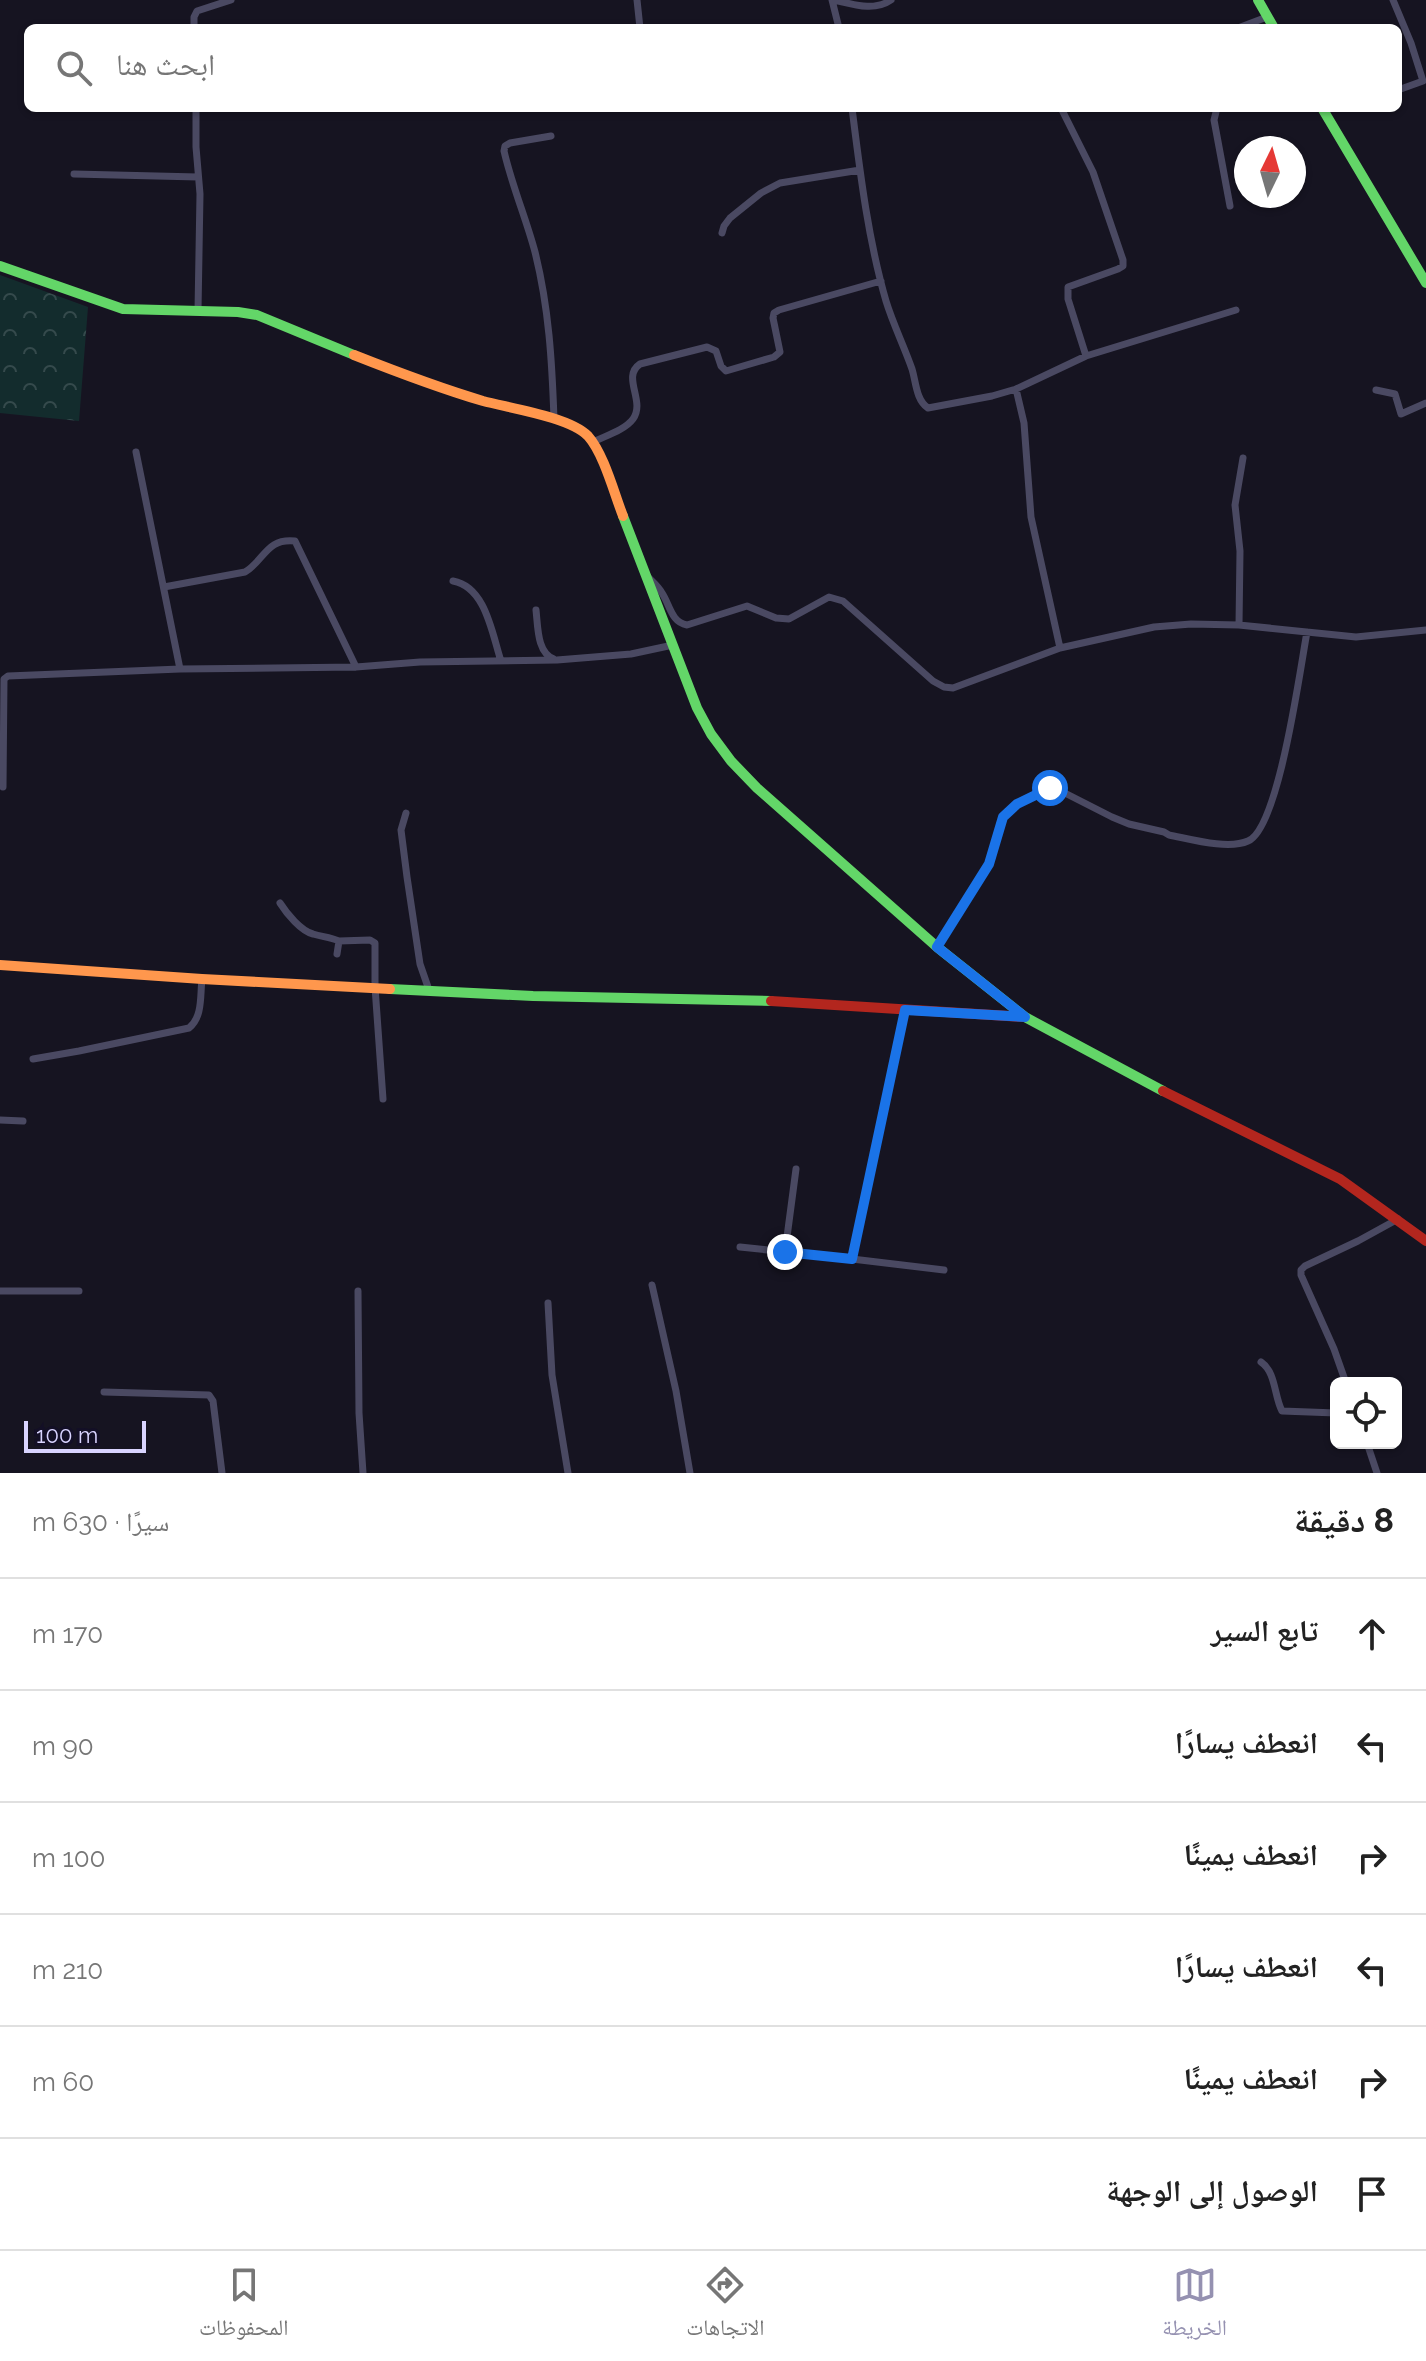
<!DOCTYPE html>
<html lang="ar">
<meta charset="utf-8">
<style>
body{margin:0;font-family:Raleway,"Noto Naskh Arabic",sans-serif;background:#f2f2f2;color:#222;direction:rtl}
.controls{position:absolute;right:24px;bottom:24px;display:grid;overflow:hidden;border-radius:12px;box-shadow:0 2px 6px #0004}
.controls button{width:72px;height:72px;display:grid;place-items:center;padding:0;border:0;border-bottom:2px solid #e0e0e0;background:#fff;color:#222;font:40px sans-serif}
.compass{position:absolute;left:1234px;top:136px;width:72px;height:72px;border-radius:50%;background:#fff;box-shadow:0 2px 6px #0004;rotate:5deg}
.scale{position:absolute;left:24px;bottom:20px;width:122px;box-sizing:border-box;padding-left:8px;border:4px solid #d9d4ff;border-top:0;font-size:22px;line-height:28px;white-space:nowrap;color:#d9d4ff;-webkit-text-stroke:6px #130f26;paint-order:stroke}
.stop{position:absolute;width:24px;height:24px;margin:-18px;border:6px solid #1a73e8;border-radius:50%;background:#fff}
.stop.end{background:#1a73e8;border-color:#fff;box-shadow:0 2px 8px #0008}
.list{margin:0;padding:0;list-style:none}
h2{display:flex;justify-content:space-between;align-items:center;height:104px;margin:0;padding:0 32px;font-size:34px}
h2 small{font-size:26px;font-weight:400;color:#767676}
.list li{display:grid;grid-template-columns:52px 1fr auto;gap:24px;align-items:center;box-sizing:border-box;height:112px;padding:0 32px;border-top:2px solid #e0e0e0}
.list b{display:block;font-size:30px;white-space:nowrap}
.list em{font-size:26px;font-style:normal;color:#767676}
.icon{flex:none;width:44px;height:44px;fill:none;stroke:currentColor;stroke-width:2;stroke-linecap:round;stroke-linejoin:round}
.map{position:relative;flex:none;width:1426px;height:1473px;overflow:hidden;direction:ltr}
.search{position:absolute;background:#fff;box-shadow:0 2px 6px #0004;left:24px;right:24px;top:24px;height:88px;display:flex;align-items:center;gap:20px;box-sizing:border-box;padding:0 28px;border-radius:12px;color:#767676;font-size:30px}
.sheet{height:776px;background:#fff}
nav{display:flex;justify-content:space-around;align-items:center;box-sizing:border-box;height:112px;border-top:2px solid #e0e0e0;background:#fff;font-size:22px;color:#767676}
nav a{display:grid;justify-items:center;gap:4px}
nav .on{color:#9591b1}
.map>svg:first-child{display:block}
</style>
<div class="map">
<svg width="1426" height="1473" viewBox="0 0 1426 1473">
<defs>
<pattern id="forest-crowns" width="20" height="18" patternUnits="userSpaceOnUse" patternTransform="scale(2)"><rect width="20" height="18" fill="#132c2d"/><path d="M2 6a3 3 0 1 1 6 0M12 15a3 3 0 1 1 6 0" fill="none" stroke="#354a4c"/></pattern>
</defs>
<rect width="100%" height="100%" fill="#161421"/>
<path fill="url(#forest-crowns)" d="M0,275L88,307L79,421L0,413Z"/>
<g fill="none" stroke-linecap="round" stroke-linejoin="round">
<path stroke="#4a4962" stroke-width="7" d="M637,0L640,28
M832,0L839,28
M834,0C852,4 874,12 891,0
M1393,0L1411,43L1423,81L1398,90
M194,28V17L197,11L231,0
M1238,28L1267,17
M196,108V147L200,194L198,311
M852,108C860,172 868,239 886,301C893,324 904,346 912,369C916,382 916,400 928,408L992,396L1016,389L1086,356L1236,310
M1061,108L1093,172L1123,260V266L1118,269L1068,287V299L1086,356
M1217,108L1214,120L1230,206
M551,136L510,143L505,146L504,151C512,186 526,218 535,252C549,308 552,362 554,419
M74,174L198,177
M722,233L724,226L730,218L761,193L780,183L860,170
M1016,389L1024,423L1031,517L1060,648
M1376,390L1395,394L1401,414L1426,403
M593,442C605,436 625,430 633,419C646,401 621,377 640,364L707,347L716,351L721,366L726,371L774,357L780,352L773,318L774,313L779,310L881,281
M136,452L180,669
M648,577C653,582 659,587 662,593C670,605 671,622 687,625L747,606L776,618L789,619L829,597L843,601L933,681L944,687L953,688L1060,648L1154,627L1191,624L1239,625L1356,637L1426,630
M453,581C486,587 492,634 501,661
M164,587L245,572C265,560 266,538 295,541L356,667
M536,610C538,627 537,653 554,659
M1239,625L1240,551L1235,505L1243,458
M3,787L4,679L8,676L180,669L356,667L420,662L557,660L631,654L673,645
M406,813L401,830L407,877L420,964L429,990
M280,903C287,914 301,931 313,934C323,937 330,937 339,941
M937,947L989,864L1003,817L1017,804L1050,788H1055L1112,817L1129,824L1164,832L1169,835C1190,839 1228,850 1248,841C1279,828 1300,669 1307,632
M337,954L339,941L370,940L375,943V987L383,1099
M905,1010L852,1259L944,1270
M33,1059L79,1051L189,1028C203,1017 200,995 202,979
M0,1120L23,1121
M740,1247L852,1259
M785,1252L796,1169
M652,1285L676,1391L690,1473
M0,1291H79
M358,1291L359,1413L363,1473
M548,1303L552,1375L568,1473
M1261,1362C1276,1372 1274,1396 1282,1411L1336,1413
M1346,1383L1334,1349L1301,1275V1270L1305,1266L1358,1241L1398,1219
M104,1392L209,1395L213,1401L222,1473
M1367,1443L1377,1473"/>
<path stroke="#63d668" stroke-width="10" d="M1258,0L1274,28
M1322,108L1426,283
M0,266L123,309L238,312L257,315L354,355
M623,516L697,708L711,734L731,761L757,788L937,947L1025,1017L1163,1091
M390,989L533,996L771,1001"/>
<path stroke="#ff974d" stroke-width="10" d="M354,355C397,372 439,388 483,401C509,408 570,417 588,436C604,454 614,493 623,516
M0,965L202,979L390,989"/>
<path stroke="#b3261e" stroke-width="10" d="M771,1001L1024,1017
M1163,1091L1340,1179L1426,1241"/>
</g>
<g fill="none" stroke-linecap="round" stroke-linejoin="round">
<path stroke="#1a73e8" stroke-width="10" d="M785,1252L852,1259L905,1010L1025,1017L937,947L989,864L1003,817L1017,804L1050,788"/>
</g>
</svg>
<div class="controls">
<button><svg class="icon" aria-label="locate" viewBox="0 0 24 24"><circle cx="12" cy="12" r="6"/><path d="M12 2v4M12 18v4M2 12h4M18 12h4"/></svg></button>
</div>
<svg class="compass" viewBox="-18 -18 36 36"><path d="M0-13l5 13h-10z" fill="#e53935"/><path d="M0 13l5-13h-10z" fill="#767676"/></svg>
<div class="scale">100 m</div>
<div class="stop" style="left:1050px;top:788px"></div>
<div class="stop end" style="left:785px;top:1252px"></div>
<div class="search"><svg class="icon" aria-label="search" viewBox="0 0 24 24"><circle cx="10" cy="10" r="6"/><path d="M15 15l6 6"/></svg>ابحث هنا</div>
</div>
<section class="sheet">
<h2>8 دقيقة<small>سيرًا · 630 m</small></h2>
<ul class="list">
<li><svg class="icon" aria-label="ahead" viewBox="0 0 24 24"><path d="M12 20V5M6 11l6-6 6 6"/></svg><div><b>تابع السير</b></div><em>170 m</em></li>
<li><svg class="icon" aria-label="left" viewBox="0 0 24 24"><path d="M17 20v-9H6M10 6l-5 5 5 5"/></svg><div><b>انعطف يسارًا</b></div><em>90 m</em></li>
<li><svg class="icon" aria-label="right" viewBox="0 0 24 24"><path d="M7 20v-9h11M14 6l5 5-5 5"/></svg><div><b>انعطف يمينًا</b></div><em>100 m</em></li>
<li><svg class="icon" aria-label="left" viewBox="0 0 24 24"><path d="M17 20v-9H6M10 6l-5 5 5 5"/></svg><div><b>انعطف يسارًا</b></div><em>210 m</em></li>
<li><svg class="icon" aria-label="right" viewBox="0 0 24 24"><path d="M7 20v-9h11M14 6l5 5-5 5"/></svg><div><b>انعطف يمينًا</b></div><em>60 m</em></li>
<li><svg class="icon" aria-label="arrive" viewBox="0 0 24 24"><path d="M6 21V4h12l-3 4 3 4H6"/></svg><div><b>الوصول إلى الوجهة</b></div></li>
</ul>
</section>
<nav>
<a class="on"><svg class="icon" aria-label="map" viewBox="0 0 24 24"><path d="M3 6l6-2 6 2 6-2v14l-6 2-6-2-6 2zM9 4v14M15 6v14"/></svg>الخريطة</a>
<a><svg class="icon" aria-label="directions" viewBox="0 0 24 24"><path d="M12 3l9 9-9 9-9-9zM9 14v-3h6M13 9l2 2-2 2"/></svg>الاتجاهات</a>
<a><svg class="icon" aria-label="saved" viewBox="0 0 24 24"><path d="M7 4h10v16l-5-4-5 4z"/></svg>المحفوظات</a>
</nav>
